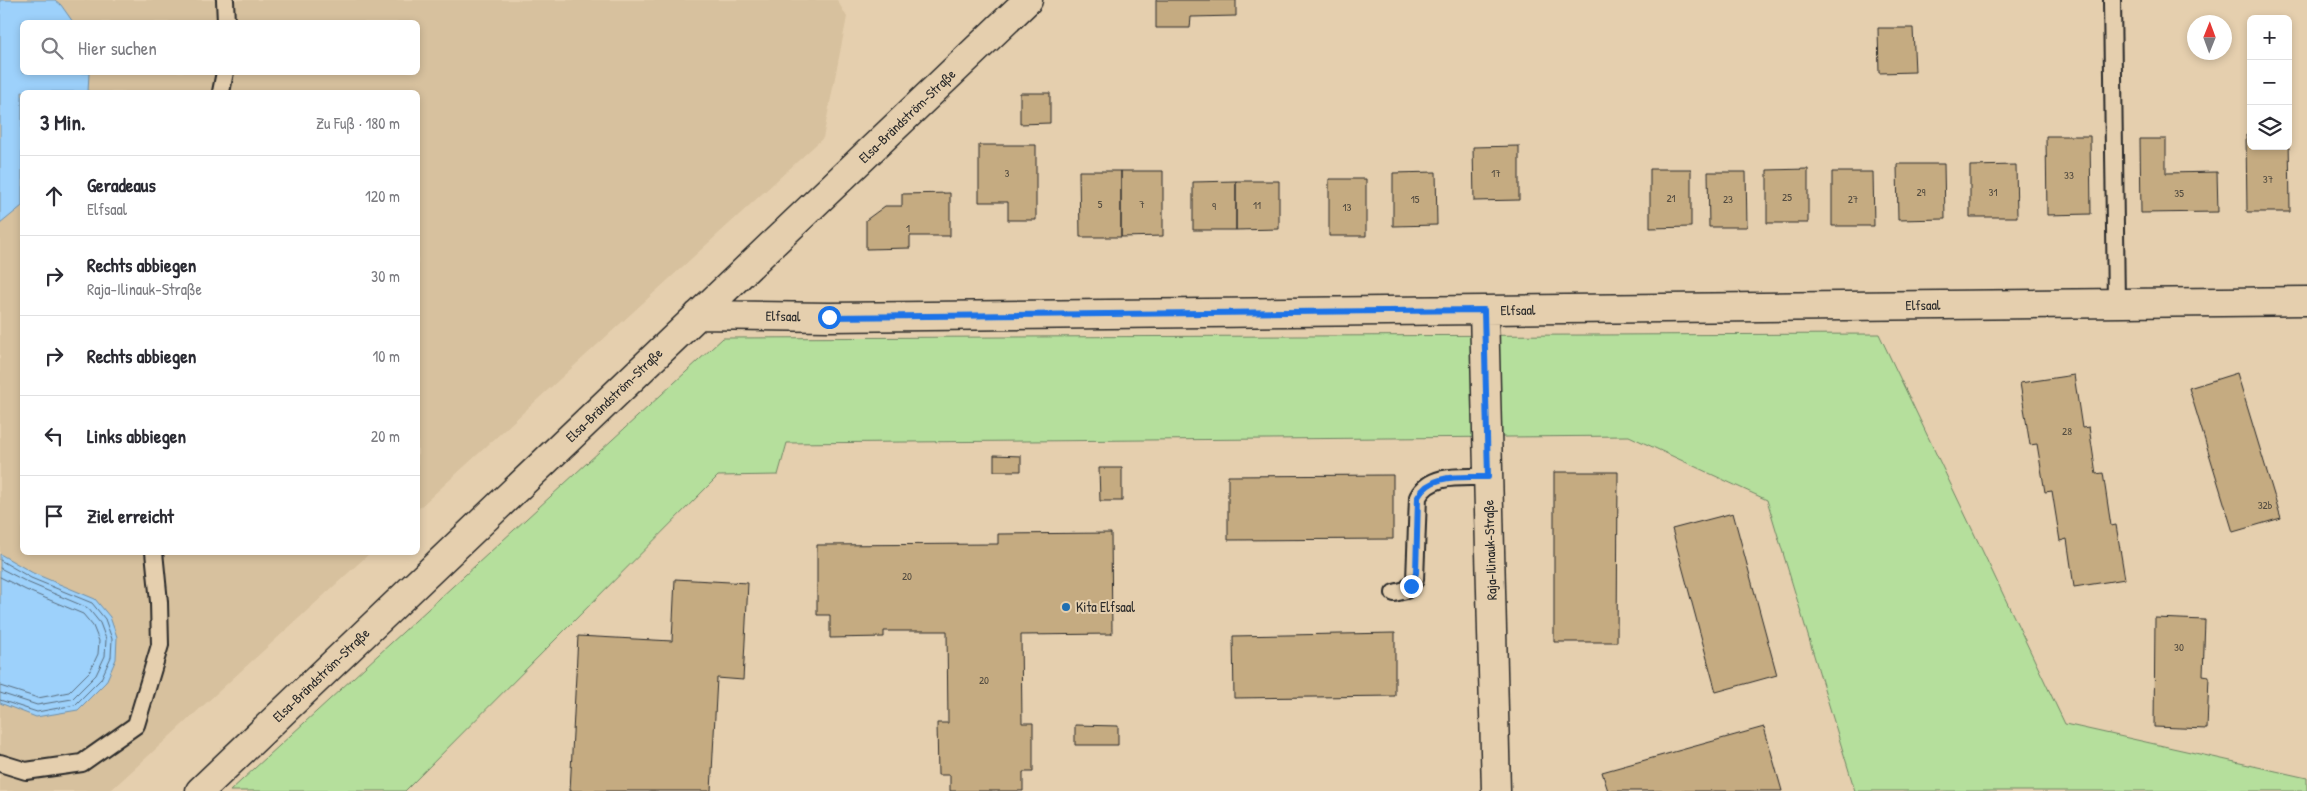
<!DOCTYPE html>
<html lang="de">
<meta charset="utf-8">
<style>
body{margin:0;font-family:"Patrick Hand",sans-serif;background:#f7f7f7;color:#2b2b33}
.controls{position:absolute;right:15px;top:15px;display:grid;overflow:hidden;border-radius:8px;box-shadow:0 2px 8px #0003}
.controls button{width:45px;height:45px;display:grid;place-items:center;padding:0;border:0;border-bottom:1px solid #e1e1e2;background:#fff;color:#2b2b33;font:25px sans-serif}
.compass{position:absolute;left:2187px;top:15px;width:45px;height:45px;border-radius:50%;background:#fff;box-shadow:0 2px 8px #0003;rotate:1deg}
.stop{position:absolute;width:15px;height:15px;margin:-11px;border:4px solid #1a73e8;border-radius:50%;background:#fff}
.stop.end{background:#1a73e8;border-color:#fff;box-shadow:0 1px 5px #0008}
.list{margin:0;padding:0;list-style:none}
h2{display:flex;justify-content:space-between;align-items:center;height:65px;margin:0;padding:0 20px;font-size:21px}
h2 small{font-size:16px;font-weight:400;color:#7c7c81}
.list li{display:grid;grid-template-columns:32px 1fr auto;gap:15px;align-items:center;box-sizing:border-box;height:80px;padding:0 20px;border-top:1px solid #e1e1e2}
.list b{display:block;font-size:19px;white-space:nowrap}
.list p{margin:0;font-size:16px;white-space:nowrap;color:#7c7c81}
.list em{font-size:16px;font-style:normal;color:#7c7c81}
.icon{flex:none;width:28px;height:28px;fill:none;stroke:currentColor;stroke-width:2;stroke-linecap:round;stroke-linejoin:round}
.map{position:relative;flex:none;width:2307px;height:791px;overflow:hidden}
.search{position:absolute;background:#fff;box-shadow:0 2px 8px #0003;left:20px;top:20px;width:400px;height:55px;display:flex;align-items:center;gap:12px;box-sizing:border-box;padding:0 18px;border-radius:8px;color:#7c7c81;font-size:19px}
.panel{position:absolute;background:#fff;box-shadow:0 2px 8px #0003;left:20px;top:90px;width:400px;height:465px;border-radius:8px}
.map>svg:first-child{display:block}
</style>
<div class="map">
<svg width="2307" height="791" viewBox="0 0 2307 791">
<rect width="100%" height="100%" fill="#e5cfae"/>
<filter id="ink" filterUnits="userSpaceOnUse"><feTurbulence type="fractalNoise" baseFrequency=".02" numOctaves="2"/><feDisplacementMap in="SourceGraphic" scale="10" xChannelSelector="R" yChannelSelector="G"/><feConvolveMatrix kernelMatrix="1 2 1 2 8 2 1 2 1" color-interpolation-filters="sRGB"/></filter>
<g filter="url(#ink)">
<path fill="#d7c19e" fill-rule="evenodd" d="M0,0H837L847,17L823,138L418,509V92H22V552L370,553L110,791H0ZM22,22H418V72H22Z"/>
<path fill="#b5df9c" stroke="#708564" d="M1879,334L2065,724L2307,778V791H1855L1767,500L1629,436L787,443L778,475L718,476L405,791H230L723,338Z"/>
<path fill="#9dd1fb" stroke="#6f8fa8" d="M0,0H55L61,5L73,22H22V72L89,73L88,92H22V206L0,224Z
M0,554L33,573L95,599L110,617L117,637L116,659L106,682L78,710L36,717L0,703Z"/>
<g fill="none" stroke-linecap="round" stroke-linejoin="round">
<path stroke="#596d7e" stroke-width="1" d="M0,560L31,578L92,603L105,619L112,639L111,657L101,679L75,705L37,712L0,700
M0,568L29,583L88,608L100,623L106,639L105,656L96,675L72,699L37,705L0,693
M0,577L26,590L83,614L93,626L99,641L98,654L90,671L69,692L38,698L0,686"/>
</g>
<path fill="#c5ab81" stroke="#2b2b2b" d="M1156,0H1236V16L1191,17L1190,28H1156Z
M1878,28H1913L1915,72L1879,73Z
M1020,93H1050V123L1020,124Z
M2246,135H2251V146H2288L2289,135L2290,212H2247Z
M2046,136H2090L2091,214L2047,215Z
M2140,139H2166V173L2217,172L2218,212L2141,213Z
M979,145H1036V220H1008V202H979Z
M1519,146V200L1474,201L1473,147Z
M1897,164H1944L1945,219L1898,220Z
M2016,165L2017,217H1970V166Z
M1650,169H1691V227L1650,228Z
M1808,169V223H1767V170Z
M1079,171H1121V237H1080Z
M1121,171H1163V236L1121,237Z
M1436,172L1437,225L1393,226V173Z
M1708,172H1746L1747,227H1709Z
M1832,172H1873L1874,226H1832Z
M1329,179H1366V236H1329Z
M1236,181H1279V229L1236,230Z
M1236,181V230H1193V182Z
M950,193V236H910V248L866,249V220L885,206H902V194Z
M2237,373L2281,518L2233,532L2189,388Z
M2074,375L2082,428L2089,427L2096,474L2103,473L2111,526L2116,525L2125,579L2074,587L2067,539L2060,541L2052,491L2045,492L2037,444L2030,445L2020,383Z
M994,455L1021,456V471H994Z
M1099,468H1122V501H1100Z
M1554,472H1618L1617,642H1554Z
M1393,475V539L1228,540V476Z
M1733,513L1777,675L1716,692L1672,529Z
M1111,533L1112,634L1021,635L1022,723H1033V772H1023V791H950V775H938L937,723H948L947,631H884V637L830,638V615H817V545L998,544V534Z
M675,579L748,583L743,680L717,678L711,791H570L578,636L672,641Z
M2155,618L2205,620L2203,675L2209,676L2207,729L2154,727Z
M1395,633V696L1234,698L1233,636Z
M1075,725L1118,726V745H1075Z
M1764,727L1782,791H1608L1602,772Z"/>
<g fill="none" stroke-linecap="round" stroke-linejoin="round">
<defs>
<path id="service" d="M225,0L226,22
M2112,0L2116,303
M221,92L225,72
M1394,593L1406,590L1415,580L1418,497C1431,472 1464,478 1488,477
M0,763L26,771L82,763L136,725L160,645L159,602L154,552"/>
<path id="minor" d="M1484,310L1496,791
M698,315L829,317L2307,301
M200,791L1028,0"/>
</defs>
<use href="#service" stroke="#2b2b2b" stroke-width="20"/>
<use href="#minor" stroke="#2b2b2b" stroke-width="31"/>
<use href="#service" stroke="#e5cfae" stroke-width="16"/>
<use href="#minor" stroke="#e5cfae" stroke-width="28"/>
</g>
</g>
<g fill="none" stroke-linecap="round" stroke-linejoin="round" filter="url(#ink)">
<path stroke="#1a73e8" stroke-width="6" d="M829,317L1484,310L1488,477C1464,478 1431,472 1418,497L1416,573L1411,586"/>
</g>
<circle fill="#1f6fb2" stroke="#e5cfae" stroke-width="2" cx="1066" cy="607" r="5"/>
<g text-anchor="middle" stroke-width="4" stroke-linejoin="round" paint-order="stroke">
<g font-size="11" fill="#524b40">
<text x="1007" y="177">3</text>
<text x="1496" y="177">17</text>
<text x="2069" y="179">33</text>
<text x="2268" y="183">37</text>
<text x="1921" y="196">29</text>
<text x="1993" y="196">31</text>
<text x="2179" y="197">35</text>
<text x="1787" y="201">25</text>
<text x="1671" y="202">21</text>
<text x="1415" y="203">15</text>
<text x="1728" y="203">23</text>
<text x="1853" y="203">27</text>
<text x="1100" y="208">5</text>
<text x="1142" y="208">7</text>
<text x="1257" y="209">11</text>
<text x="1214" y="210">9</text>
<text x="1347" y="211">13</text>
<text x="908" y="232">1</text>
<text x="2067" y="435">28</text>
<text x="2265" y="509">32b</text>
<text x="907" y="580">20</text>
<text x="2179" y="651">30</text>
<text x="984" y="684">20</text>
</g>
<g font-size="14" fill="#2b2b2b" stroke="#e5cfae">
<text transform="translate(907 116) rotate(-44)" y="5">Elsa-Brändström-Straße</text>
<text transform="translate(1923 305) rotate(-1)" y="5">Elfsaal</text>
<text transform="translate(1518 310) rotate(-1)" y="5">Elfsaal</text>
<text transform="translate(783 316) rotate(1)" y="5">Elfsaal</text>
<text transform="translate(614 395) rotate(-44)" y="5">Elsa-Brändström-Straße</text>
<text transform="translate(1490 550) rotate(-92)" y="5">Raja-Ilinauk-Straße</text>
<text transform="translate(321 675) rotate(-44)" y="5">Elsa-Brändström-Straße</text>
</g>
<g font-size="14" fill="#2b2b2b" stroke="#e5cfae" text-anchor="start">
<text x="1076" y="612">Kita Elfsaal</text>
</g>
</g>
</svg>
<div class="controls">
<button>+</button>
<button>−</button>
<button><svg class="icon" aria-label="layers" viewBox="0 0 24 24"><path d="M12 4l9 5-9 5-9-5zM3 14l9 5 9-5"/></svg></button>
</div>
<svg class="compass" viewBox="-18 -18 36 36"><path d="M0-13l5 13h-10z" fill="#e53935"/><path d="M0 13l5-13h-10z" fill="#7c7c81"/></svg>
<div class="stop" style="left:829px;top:317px"></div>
<div class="stop end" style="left:1411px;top:586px"></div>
<div class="search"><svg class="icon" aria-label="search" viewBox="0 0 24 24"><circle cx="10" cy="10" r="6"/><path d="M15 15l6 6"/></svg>Hier suchen</div>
<section class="panel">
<h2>3 Min.<small>Zu Fuß · 180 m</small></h2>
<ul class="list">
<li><svg class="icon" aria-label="ahead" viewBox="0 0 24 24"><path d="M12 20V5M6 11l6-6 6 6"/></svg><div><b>Geradeaus</b><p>Elfsaal</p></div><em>120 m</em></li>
<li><svg class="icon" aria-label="right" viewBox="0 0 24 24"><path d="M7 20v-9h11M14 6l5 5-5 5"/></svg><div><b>Rechts abbiegen</b><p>Raja-Ilinauk-Straße</p></div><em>30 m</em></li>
<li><svg class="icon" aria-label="right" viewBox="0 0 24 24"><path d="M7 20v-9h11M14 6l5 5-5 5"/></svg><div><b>Rechts abbiegen</b></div><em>10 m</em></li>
<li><svg class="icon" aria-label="left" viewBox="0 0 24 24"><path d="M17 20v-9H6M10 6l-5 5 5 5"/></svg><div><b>Links abbiegen</b></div><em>20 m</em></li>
<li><svg class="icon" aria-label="arrive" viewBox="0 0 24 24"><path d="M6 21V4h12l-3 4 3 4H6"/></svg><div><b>Ziel erreicht</b></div></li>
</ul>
</section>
</div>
